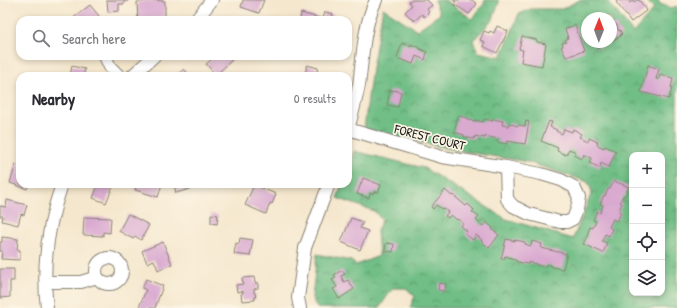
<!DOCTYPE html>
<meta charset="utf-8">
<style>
body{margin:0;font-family:"Patrick Hand",sans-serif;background:#f2f2f3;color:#2b2b33}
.controls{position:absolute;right:12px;bottom:12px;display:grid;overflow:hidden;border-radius:8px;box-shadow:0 2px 6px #0003}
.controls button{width:36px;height:36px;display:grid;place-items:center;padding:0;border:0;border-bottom:1px solid #e1e1e2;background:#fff;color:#2b2b33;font:20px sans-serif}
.compass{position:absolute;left:581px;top:12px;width:36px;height:36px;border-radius:50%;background:#fff;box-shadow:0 2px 6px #0003;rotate:1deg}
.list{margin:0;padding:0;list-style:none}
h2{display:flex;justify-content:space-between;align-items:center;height:52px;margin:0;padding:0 16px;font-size:17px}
h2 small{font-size:13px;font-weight:400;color:#7c7c81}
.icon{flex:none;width:22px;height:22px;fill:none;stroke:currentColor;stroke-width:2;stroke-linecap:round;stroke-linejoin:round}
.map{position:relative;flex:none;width:677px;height:308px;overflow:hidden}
.search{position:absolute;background:#fff;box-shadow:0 2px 6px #0003;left:16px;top:16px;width:336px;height:44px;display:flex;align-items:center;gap:10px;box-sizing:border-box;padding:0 14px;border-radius:12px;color:#7c7c81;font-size:15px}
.panel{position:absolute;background:#fff;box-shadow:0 2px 6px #0003;left:16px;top:72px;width:336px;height:116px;border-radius:12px}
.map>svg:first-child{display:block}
</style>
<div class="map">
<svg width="677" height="308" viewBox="0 0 677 308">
<defs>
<pattern id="forest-crowns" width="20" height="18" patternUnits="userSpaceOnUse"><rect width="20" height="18" fill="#71be86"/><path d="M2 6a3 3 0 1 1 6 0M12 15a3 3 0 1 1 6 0" fill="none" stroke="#5c9a6d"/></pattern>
</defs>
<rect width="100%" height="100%" fill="#fcf5e5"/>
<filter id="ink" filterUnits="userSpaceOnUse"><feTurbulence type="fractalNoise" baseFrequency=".025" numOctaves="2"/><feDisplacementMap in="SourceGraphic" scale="8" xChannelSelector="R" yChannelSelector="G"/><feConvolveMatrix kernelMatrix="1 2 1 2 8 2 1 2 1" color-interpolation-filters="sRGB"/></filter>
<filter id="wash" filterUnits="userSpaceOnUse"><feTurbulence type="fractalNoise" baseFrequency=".012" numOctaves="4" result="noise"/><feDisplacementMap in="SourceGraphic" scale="16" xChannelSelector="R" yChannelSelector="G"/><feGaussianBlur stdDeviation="0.9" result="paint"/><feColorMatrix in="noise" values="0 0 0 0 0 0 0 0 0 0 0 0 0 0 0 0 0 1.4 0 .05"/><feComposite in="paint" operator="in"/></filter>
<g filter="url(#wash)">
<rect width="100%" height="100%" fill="#f5e7cd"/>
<path fill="url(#forest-crowns)" stroke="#466d51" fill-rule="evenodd" d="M434,0H445L472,19L484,4L485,0H498L499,2L493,19L473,41L478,52L501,57L519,14L531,9H562L580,0H607L633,33L654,9L646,0H658L660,4L672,8L677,6V308H410L415,296L406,288H393L379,308H317L312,298L317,254L351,261L356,265L379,256L377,231L382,220L374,211L337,198L342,184H348V167L354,151L424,168L506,219L573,239L592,192L588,182L528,162L455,150L364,129L372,68L383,8L417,30L440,14ZM587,18H611V42H587ZM632,155H662V293H632Z"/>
<g id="blocks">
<path fill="#d9a9d0" d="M107,0H128V1H124V4H119V11L108,12Z
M150,0L165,1V16L159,17V18H148V20H138L137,2L150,1Z
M243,0H264L259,13L241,7Z
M412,0H427L432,5L427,9L429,12L424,17L422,14L414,21L405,12L412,5L409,2Z
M453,0H472L477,4L469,14L454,4L456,2Z
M618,0H628L630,3L633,0L634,2L637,0H639L647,10L631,22L616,2Z
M90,5L99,16L94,20H73L72,19Z
M325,12L333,14L332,20H300L301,13L323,19Z
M616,24L619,31L620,30L622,34L620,35L621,36L611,41V26Z
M575,25L584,51L566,57L561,47L563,46L562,43L566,42L565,40L568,38L565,29Z
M497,26L508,31L497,53L483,46L485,42L480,40L484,31L489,33L490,31L494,33Z
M522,36L537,40V42L546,44L542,66L521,62L523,50L519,49Z
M595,42H606L607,44L598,48Z
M402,43L411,46V44L420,48V49L427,52L425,60L416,56L413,64L397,58Z
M210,56H229L232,60L216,75L206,64L211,60L209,57Z
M307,65L318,68L316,76H299L300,73L305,75Z
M648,65L659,69L656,79H659L660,75L673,78L671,88H672L669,99L641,92Z
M72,66L85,69L83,76H70Z
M184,69L190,76L192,74L193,76H176Z
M390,90L394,91V90L401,92L398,107L387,105Z
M458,116L468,118V120L475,121V120L483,122L484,119L493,121V119L503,121L502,125L508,126L509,123L517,126L518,125L525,126L526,121L529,122L525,144L507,141V144L497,142L498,139L489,137L485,136V138L475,136L474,139L464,137V135L454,132Z
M549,121L552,122L550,127L557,130L556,131L562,134L564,129L572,132L573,129L582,134L580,137L588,141L589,138L598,142L597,145L604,148L605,146L616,151L609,167L601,163L600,168L590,163L592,158L587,156L584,154L582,159L574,155L576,152L569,149L566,155L557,151L558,148L541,141Z
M16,164L20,166V184H29L27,189L10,183Z
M363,178L381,185L378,193L375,191L373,194L370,193L369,198L357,194Z
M614,181L629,187L625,196H623L620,202L622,203L619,211L621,213L617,221L613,219L609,227L612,229L609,236L605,234L602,241L607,243L603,253L584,244L588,235H587L590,227L593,228L596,221L593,220L597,211L600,213L603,205L600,204L604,195L605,196L608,189H610Z
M96,184H114L106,203L93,198L98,185Z
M137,184H162L158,197L135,190Z
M174,184H199L200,186L176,193Z
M254,185L276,194L272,204L270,203L266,214L245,205Z
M445,190L452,196L453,195L466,206L468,204L474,210L472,212L479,217L476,220L483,226L486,222L493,228L492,229L499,235L489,248L481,241L482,240L476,235L473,240L465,234L467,231L461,226L463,223L458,219L457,220L451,215L448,218L445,216L448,212L443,208L442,209L436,205L433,209L431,207Z
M7,200L27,205L24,215L21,214L18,225L2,221L3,216H0V206L6,207Z
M128,214L149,225L141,240L135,236L133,239L119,231Z
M211,214L218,215L217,224L211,223Z
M84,217L111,218L110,233L103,232V236L83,235Z
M351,218L363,222L360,228L368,231L360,250L341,242Z
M2,237L18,239L17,250H20V260L1,259L2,251H0V242H2Z
M240,238L253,240L250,256L234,254L236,243L239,244Z
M506,239L515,241V240L525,242V244L531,246L532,241L542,244L541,248L567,254L563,269L552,267V266L546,264L545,267L536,265V264L529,262L528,264L517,262V261L512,259V258L505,256L504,259H501Z
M163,242L172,264L158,270L154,260L147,263L142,251Z
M386,243L394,244L393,252L385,251Z
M0,269H14V281H10V297L0,298Z
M342,270L345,274L341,276L344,282L348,280L354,289L339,299L333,289L337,287L332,280L336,278L334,275Z
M254,277L255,283H258V288L254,289V293H255L256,298H254L255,300L242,301L241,294L243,293V291L237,292L236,285L243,284L242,278Z
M146,279L163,286L155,308H142L139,307L146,290L142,288Z
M439,283L446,284L445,291L438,290Z"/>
</g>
</g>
<g filter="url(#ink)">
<use href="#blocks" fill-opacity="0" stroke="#888274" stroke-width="1"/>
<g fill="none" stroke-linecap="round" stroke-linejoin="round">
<defs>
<path id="minor" d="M196,20L212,0
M105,56L110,67L119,76
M132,76L154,56
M348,129L442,157L506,167L541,174L561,180L574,187L579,198L577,209L573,219L567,222H560L529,214L513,206L507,199L506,167
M348,130C352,115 356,100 359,85C363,56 363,27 376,0
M96 271a13 13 0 1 1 26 0a13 13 0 1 1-26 0Z
M46,282H81L97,277
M47,308C42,266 48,224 62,184
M300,308L298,298L305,248L329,184"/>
</defs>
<use href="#minor" stroke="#888274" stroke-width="14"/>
<use href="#minor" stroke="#fff" stroke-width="12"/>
</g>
</g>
<g text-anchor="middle" stroke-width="3.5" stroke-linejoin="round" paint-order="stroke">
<g font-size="13" fill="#1c1c1c" stroke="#fcf5e5">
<text transform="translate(430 137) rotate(14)" y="5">FOREST COURT</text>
</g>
</g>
</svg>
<div class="controls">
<button>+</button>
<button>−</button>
<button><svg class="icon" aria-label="locate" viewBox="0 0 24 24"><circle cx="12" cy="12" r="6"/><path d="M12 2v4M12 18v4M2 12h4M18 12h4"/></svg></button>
<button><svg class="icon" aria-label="layers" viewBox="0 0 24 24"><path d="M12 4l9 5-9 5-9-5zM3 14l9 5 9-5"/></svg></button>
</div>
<svg class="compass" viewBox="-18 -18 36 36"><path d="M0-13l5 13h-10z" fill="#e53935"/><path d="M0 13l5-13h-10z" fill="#7c7c81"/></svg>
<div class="search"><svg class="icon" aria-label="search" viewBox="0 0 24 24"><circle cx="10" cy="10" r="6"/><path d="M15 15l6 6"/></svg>Search here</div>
<section class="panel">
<h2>Nearby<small>0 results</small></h2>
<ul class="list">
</ul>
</section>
</div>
